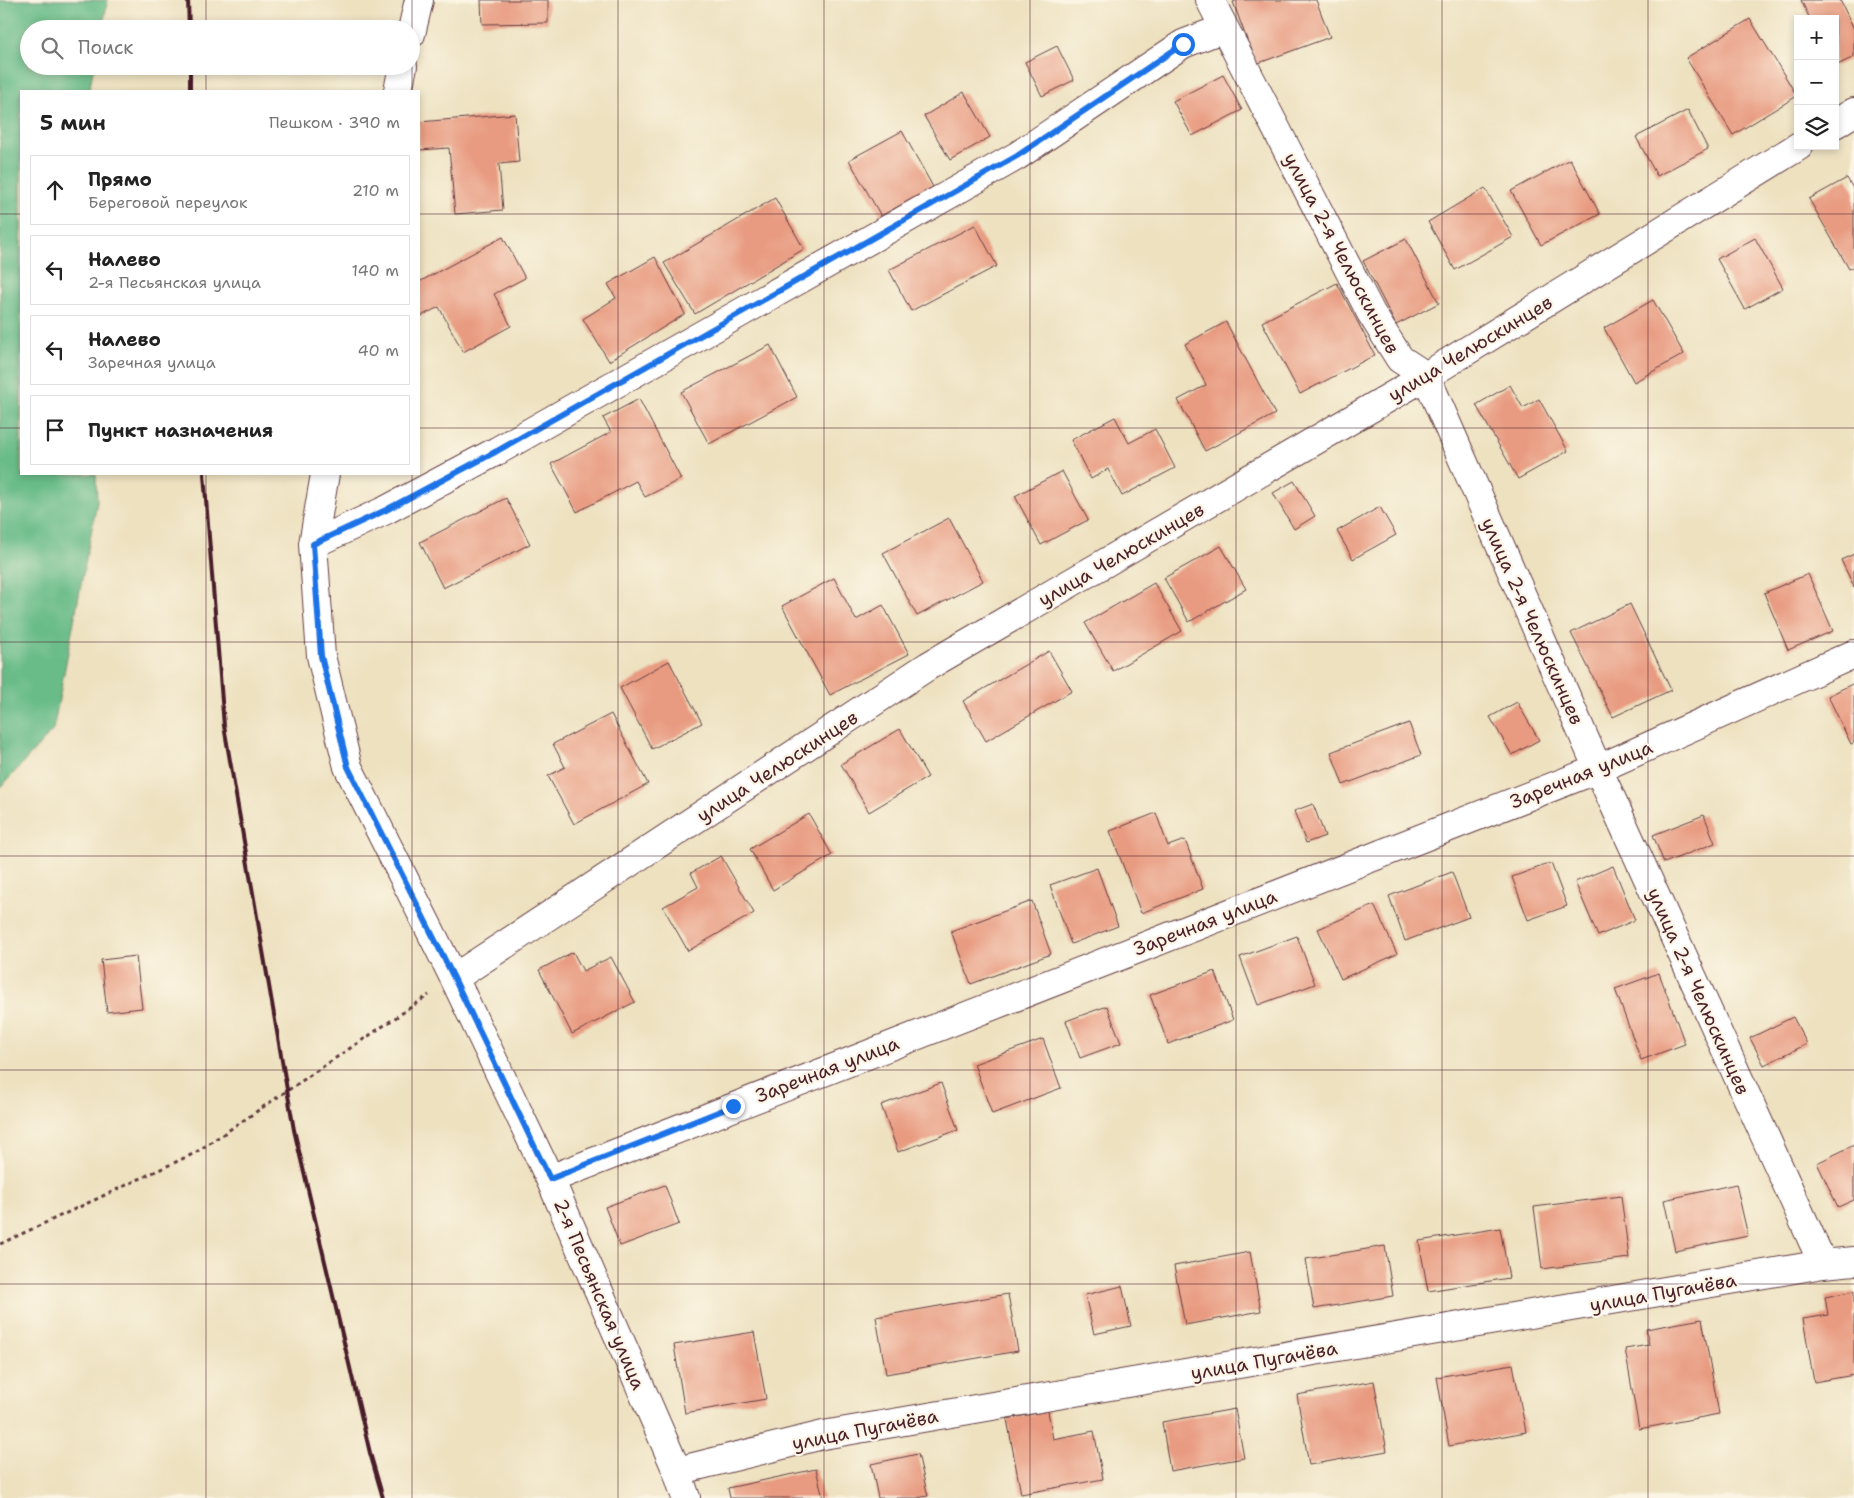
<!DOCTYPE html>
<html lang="ru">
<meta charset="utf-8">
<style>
body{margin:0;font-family:"Shantell Sans",sans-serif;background:#f2f2f2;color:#222}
.controls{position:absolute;right:15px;top:15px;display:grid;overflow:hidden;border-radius:0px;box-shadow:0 2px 8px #0003}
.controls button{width:45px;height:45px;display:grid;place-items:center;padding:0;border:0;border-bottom:1px solid #e0e0e0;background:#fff;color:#222;font:25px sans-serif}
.stop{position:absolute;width:15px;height:15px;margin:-11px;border:4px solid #1a73e8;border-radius:50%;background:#fff}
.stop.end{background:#1a73e8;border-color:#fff;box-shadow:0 1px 5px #0008}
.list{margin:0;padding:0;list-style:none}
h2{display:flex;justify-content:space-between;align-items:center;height:65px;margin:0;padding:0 20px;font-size:21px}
h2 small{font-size:16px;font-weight:400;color:#767676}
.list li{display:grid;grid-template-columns:32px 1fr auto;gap:15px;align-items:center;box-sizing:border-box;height:70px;margin:0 10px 10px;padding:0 10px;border:1px solid #e0e0e0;border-radius:0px}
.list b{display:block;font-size:19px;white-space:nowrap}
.list p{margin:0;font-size:16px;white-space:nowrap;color:#767676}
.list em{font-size:16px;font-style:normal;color:#767676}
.icon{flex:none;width:28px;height:28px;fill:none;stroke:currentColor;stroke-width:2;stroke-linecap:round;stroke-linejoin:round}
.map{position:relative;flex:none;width:1854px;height:1498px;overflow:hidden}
.search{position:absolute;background:#fff;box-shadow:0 2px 8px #0003;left:20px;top:20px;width:400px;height:55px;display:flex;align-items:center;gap:12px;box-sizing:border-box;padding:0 18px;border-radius:28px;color:#767676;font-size:19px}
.panel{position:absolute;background:#fff;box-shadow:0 2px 8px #0003;left:20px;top:90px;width:400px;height:385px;border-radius:0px}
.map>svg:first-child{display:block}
</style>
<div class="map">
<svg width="1854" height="1498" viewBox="0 0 1854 1498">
<rect width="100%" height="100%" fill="#fcf5e5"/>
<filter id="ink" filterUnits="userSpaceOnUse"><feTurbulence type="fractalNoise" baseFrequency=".02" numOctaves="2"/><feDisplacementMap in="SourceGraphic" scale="10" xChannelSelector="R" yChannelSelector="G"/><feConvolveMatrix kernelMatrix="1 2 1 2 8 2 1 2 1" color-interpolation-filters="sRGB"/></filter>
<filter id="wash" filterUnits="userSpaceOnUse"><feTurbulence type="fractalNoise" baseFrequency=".0096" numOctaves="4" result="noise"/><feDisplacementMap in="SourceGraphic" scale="20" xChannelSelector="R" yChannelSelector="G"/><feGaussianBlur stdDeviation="1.12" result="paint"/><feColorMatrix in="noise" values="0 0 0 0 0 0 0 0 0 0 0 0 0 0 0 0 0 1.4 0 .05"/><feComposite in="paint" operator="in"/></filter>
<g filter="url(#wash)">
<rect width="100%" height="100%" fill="#ede1c0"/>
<path fill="#69bc88" stroke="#5a6e5a" d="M0,0H108L102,29H29V66H94L89,91H21V474H96L97,502L53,730L0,788Z"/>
<g id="blocks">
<path fill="#e89b81" d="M481,0H548V23L482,24Z
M1238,0H1316L1330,37L1256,64L1233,2Z
M1801,0H1840L1854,29V57L1835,66V19H1810Z
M1750,19L1797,96L1733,135L1686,58Z
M1057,46L1074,80L1042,96L1025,62Z
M1223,75L1242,110L1192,136L1173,101Z
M964,92L990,137L950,160L924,116Z
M1688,110L1708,149L1657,176L1636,137Z
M515,114L519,162L499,164L503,210L455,214L449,148L419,150V122Z
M902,131L933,187L881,216L849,160Z
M1570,159L1600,214L1541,245L1511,191Z
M1847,178L1854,190V267L1849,269L1809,199Z
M1485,188L1513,237L1455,270L1428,222Z
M775,198L804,249L695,314L664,263Z
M975,225L997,266L911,311L889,270Z
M503,237L525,278L494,294L511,326L463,352L439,307L419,317V282Z
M1755,238L1783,288L1745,309L1717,259Z
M1406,239L1439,303L1396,325L1363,261Z
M655,257L685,314L609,361L583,319L616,298L608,284Z
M1337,283L1375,355L1300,394L1262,322Z
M1653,300L1684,354L1634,382L1604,328Z
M1226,322L1275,414L1205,451L1178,400L1206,385L1185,344Z
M770,345L797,397L709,444L681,392Z
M1510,385L1523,408L1539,399L1568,451L1518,479L1476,405Z
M639,399L681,479L645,497L636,481L577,512L551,464L611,432L603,418Z
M1115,417L1129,443L1155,429L1175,468L1122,496L1108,469L1091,479L1071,440Z
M1062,471L1088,520L1041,545L1015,496Z
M1294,481L1315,516L1294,529L1273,493Z
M506,498L530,544L443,588L420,542Z
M1380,507L1396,535L1353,559L1337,531Z
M949,518L983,581L917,616L883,553Z
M1221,546L1246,589L1189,622L1164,578Z
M1854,554V587L1841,560Z
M1808,574L1833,631L1788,650L1764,593Z
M834,578L856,620L883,605L909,654L830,695L782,606Z
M1154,583L1182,631L1113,671L1085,623Z
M1630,604L1671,690L1613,717L1571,633Z
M1049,651L1072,691L986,741L963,701Z
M669,661L702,723L652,749L620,688Z
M1854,683V743L1851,744L1828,696Z
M1517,702L1539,740L1512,755L1490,717Z
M611,714L648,784L574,824L548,776L565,767L553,744Z
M1409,723L1421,755L1343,785L1331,752Z
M900,729L928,777L869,812L841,764Z
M1313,804L1325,836L1306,843L1294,811Z
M1156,813L1168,846L1185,840L1203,889L1141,913L1110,831Z
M809,814L832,855L773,890L750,849Z
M1704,815L1715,843L1664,863L1653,835Z
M721,856L754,913L688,951L663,907L698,887L691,873Z
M1551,863L1567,906L1528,920L1512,877Z
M1613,866L1635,920L1598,936L1575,882Z
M1097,868L1118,926L1071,944L1050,885Z
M1452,872L1469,917L1405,941L1389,896Z
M1032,901L1051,954L971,984L951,931Z
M1374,905L1397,954L1341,979L1318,929Z
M1297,936L1315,984L1258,1005L1240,957Z
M573,952L583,971L611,957L635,1002L572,1034L539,970Z
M136,956L142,1008L107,1012L101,960Z
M1215,971L1233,1020L1168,1044L1150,995Z
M1659,973L1685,1044L1641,1060L1615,989Z
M1107,1006L1121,1043L1080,1058L1066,1021Z
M1793,1017L1807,1044L1764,1065L1750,1038Z
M1043,1039L1061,1088L992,1114L974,1064Z
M941,1083L958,1130L898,1152L881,1105Z
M1854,1145V1200L1838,1207L1817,1163Z
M1736,1184L1748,1236L1675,1251L1664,1200Z
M665,1185L679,1224L620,1246L605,1207Z
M1621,1196L1629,1258L1542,1269L1534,1207Z
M1500,1228L1509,1278L1428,1291L1419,1241Z
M1385,1246L1393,1296L1314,1309L1306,1259Z
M1250,1252L1261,1311L1185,1325L1174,1266Z
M1122,1286L1131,1326L1094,1334L1085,1295Z
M1854,1291V1375L1814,1382L1803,1319L1828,1315L1825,1297Z
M1008,1294L1018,1351L886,1374L876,1317Z
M1702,1319L1719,1414L1639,1429L1625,1349L1649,1345L1646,1329Z
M754,1332L766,1399L685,1413L674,1345Z
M1513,1364L1526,1432L1449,1446L1437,1377Z
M1374,1381L1387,1451L1309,1465L1297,1395Z
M1235,1409L1244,1458L1170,1471L1162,1422Z
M1048,1411L1053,1439L1094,1431L1103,1479L1021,1494L1007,1419Z
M918,1454L928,1496L917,1498H878L871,1464Z
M816,1469L823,1498H730L728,1488Z"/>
</g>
</g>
<g filter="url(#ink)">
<use href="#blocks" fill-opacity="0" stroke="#623c41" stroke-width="1"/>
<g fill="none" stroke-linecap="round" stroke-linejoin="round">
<defs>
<path id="minor" d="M1210,0L1371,313L1400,359L1426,376L1598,769L1823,1264
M411,34L419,0
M398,91L403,66
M1835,124L1854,112
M325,474L313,544L321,656L348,767L454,978L550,1179L677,1471L686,1498
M313,544L386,510L497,451L1017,156L1183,44L1224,28
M454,978L928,666L1426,376L1799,146
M550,1179L1598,769L1854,654
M677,1471L823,1435L1823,1264L1854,1261"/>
</defs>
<use href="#minor" stroke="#623c41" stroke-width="30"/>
<path stroke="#623c41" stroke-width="3" stroke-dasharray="4 4" stroke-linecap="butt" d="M0,1244L195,1153L429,995"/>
<use href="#minor" stroke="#fff" stroke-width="28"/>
<path stroke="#4a1f2b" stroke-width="4" d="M188,0L189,29
M190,66V91
M204,474L224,726L294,1130L370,1453L383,1498"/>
</g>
</g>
<g fill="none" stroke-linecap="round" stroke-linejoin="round" filter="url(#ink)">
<path stroke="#1a73e8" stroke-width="6" d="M733,1106L550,1179L454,978L348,767L321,656L313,544L386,510L497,451L1017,156L1183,44"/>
</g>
<path fill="none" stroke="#4a1f2b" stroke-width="1" stroke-opacity="0.55" d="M206,0V29M412,0V91M618,0V1498M824,0V1498M1030,0V1498M1236,0V1498M1442,0V1498M1648,0V1498M206,66V91M0,214H21M419,214H1854M0,428H21M419,428H1854M206,474V1498M412,474V1498M0,642H1854M0,856H1854M0,1070H1854M0,1284H1854"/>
<g text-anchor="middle" stroke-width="4.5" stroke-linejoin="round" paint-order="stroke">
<g font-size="19" fill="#4a1f2b" stroke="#fcf5e5">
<text transform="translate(1342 253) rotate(62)" y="7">улица 2-я Челюскинцев</text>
<text transform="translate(1470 348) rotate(-31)" y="7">улица Челюскинцев</text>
<text transform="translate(1121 554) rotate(-30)" y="7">улица Челюскинцев</text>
<text transform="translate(1533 621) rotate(66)" y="7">улица 2-я Челюскинцев</text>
<text transform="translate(777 766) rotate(-33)" y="7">улица Челюскинцев</text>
<text transform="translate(1581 774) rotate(-22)" y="7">Заречная улица</text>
<text transform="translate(1205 922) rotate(-21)" y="7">Заречная улица</text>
<text transform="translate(1699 991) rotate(66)" y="7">улица 2-я Челюскинцев</text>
<text transform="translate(827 1069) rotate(-21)" y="7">Заречная улица</text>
<text transform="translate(1663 1292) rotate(-10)" y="7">улица Пугачёва</text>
<text transform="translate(600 1294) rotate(67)" y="7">2-я Песьянская улица</text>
<text transform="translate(1264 1360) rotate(-10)" y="7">улица Пугачёва</text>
<text transform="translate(865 1429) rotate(-11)" y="7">улица Пугачёва</text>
</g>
</g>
</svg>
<div class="controls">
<button>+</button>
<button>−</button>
<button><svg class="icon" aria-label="layers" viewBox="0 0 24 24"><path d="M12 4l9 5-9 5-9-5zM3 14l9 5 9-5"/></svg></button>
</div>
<div class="stop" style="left:1183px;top:44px"></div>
<div class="stop end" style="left:733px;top:1106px"></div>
<div class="search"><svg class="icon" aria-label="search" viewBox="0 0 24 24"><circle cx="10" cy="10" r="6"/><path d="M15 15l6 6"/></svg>Поиск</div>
<section class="panel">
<h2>5 мин<small>Пешком · 390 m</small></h2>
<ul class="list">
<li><svg class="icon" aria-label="ahead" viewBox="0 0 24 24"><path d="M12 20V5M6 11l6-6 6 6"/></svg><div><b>Прямо</b><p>Береговой переулок</p></div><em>210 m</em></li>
<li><svg class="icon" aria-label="left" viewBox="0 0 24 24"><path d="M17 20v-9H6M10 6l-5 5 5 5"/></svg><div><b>Налево</b><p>2-я Песьянская улица</p></div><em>140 m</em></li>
<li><svg class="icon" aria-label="left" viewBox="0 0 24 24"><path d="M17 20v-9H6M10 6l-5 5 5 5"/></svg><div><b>Налево</b><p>Заречная улица</p></div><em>40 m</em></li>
<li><svg class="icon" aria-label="arrive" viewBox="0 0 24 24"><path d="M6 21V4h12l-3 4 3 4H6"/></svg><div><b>Пункт назначения</b></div></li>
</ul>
</section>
</div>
